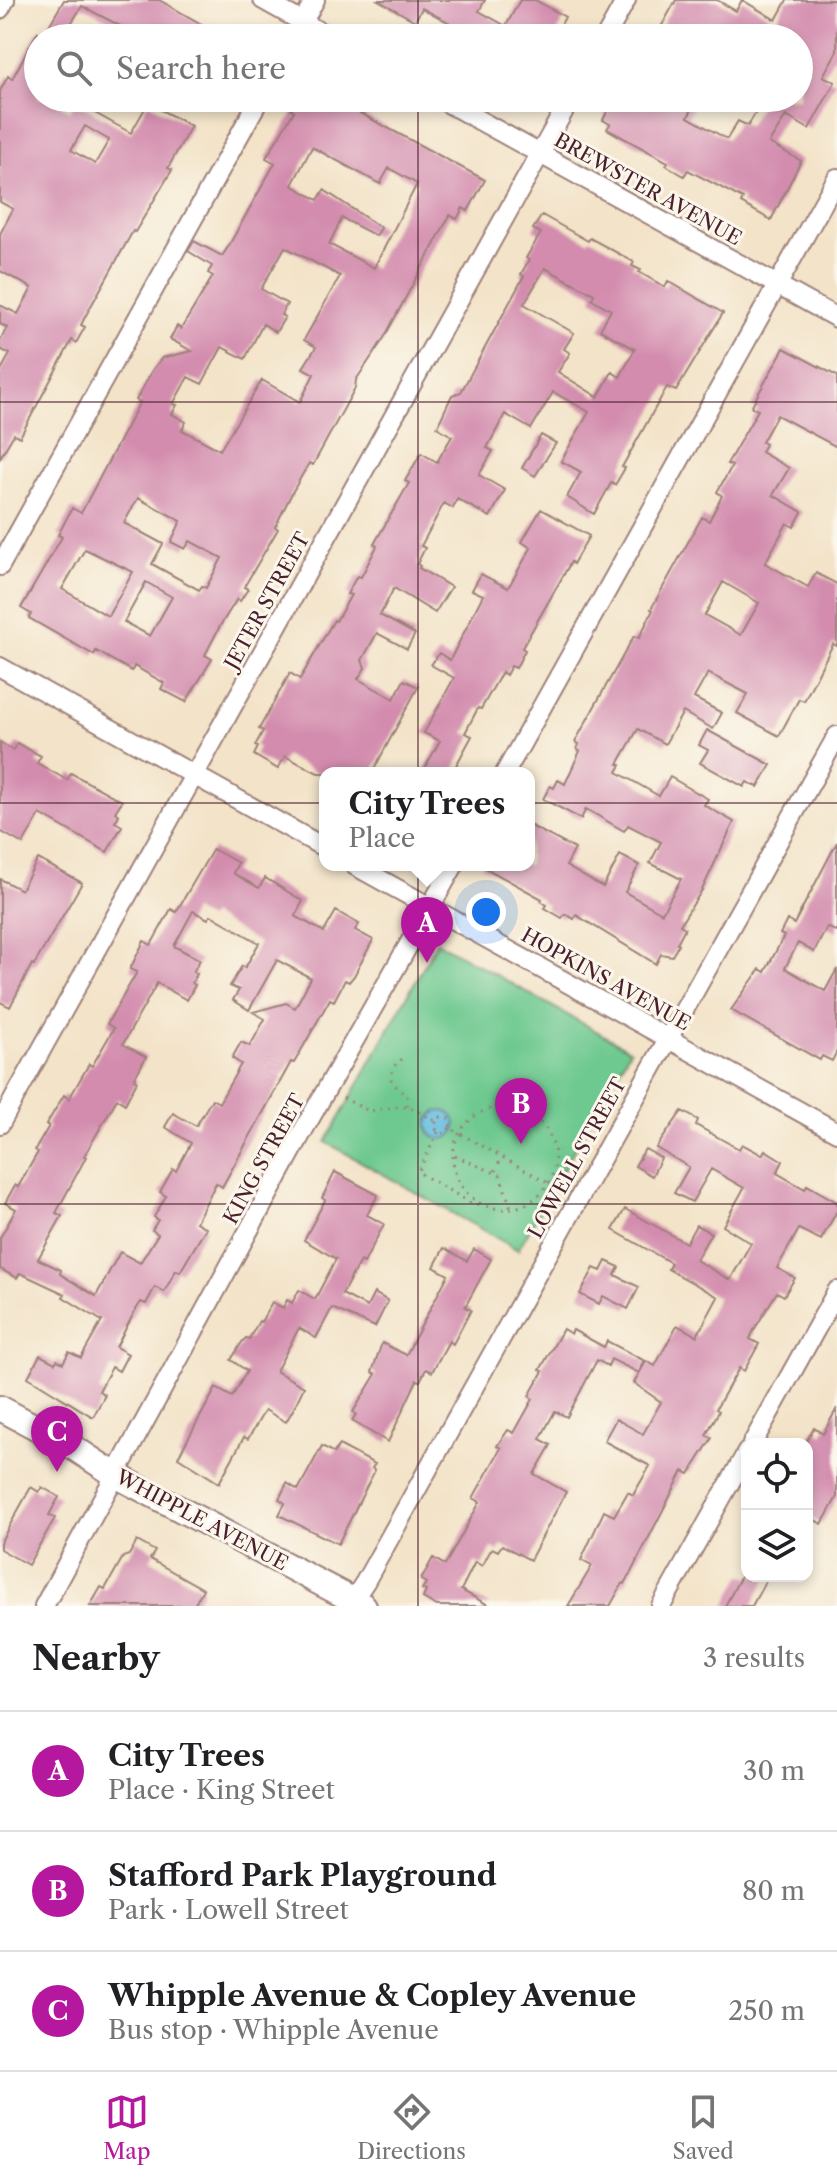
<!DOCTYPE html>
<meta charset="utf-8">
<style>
body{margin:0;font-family:"Libre Caslon Text",serif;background:#f6f6f6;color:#202124}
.controls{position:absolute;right:24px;bottom:24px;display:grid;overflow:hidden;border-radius:16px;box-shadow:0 4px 12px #0003}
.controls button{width:72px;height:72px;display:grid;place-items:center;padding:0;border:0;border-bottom:2px solid #e0e0e0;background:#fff;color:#202124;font:40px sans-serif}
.you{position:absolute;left:486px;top:912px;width:28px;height:28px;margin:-20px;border:6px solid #fff;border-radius:50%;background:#1a73e8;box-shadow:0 0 0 12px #1a73e833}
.badge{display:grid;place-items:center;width:52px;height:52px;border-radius:50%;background:#b5179e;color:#fff;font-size:26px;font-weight:700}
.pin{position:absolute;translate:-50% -66px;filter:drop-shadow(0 2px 4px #0008)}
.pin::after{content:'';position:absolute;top:42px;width:28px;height:24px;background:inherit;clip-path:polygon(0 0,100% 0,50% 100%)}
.popup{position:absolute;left:319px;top:767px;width:216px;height:104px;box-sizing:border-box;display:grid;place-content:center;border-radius:16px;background:#fff;filter:drop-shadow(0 2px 6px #0005);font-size:26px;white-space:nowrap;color:#757577}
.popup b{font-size:30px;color:#202124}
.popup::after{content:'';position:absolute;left:50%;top:100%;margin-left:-16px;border:16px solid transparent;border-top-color:#fff}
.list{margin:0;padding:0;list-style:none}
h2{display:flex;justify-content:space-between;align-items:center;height:104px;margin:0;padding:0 32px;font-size:34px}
h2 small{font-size:26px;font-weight:400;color:#757577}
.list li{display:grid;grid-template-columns:52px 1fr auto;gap:24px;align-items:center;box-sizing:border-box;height:120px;padding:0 32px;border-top:2px solid #e0e0e0}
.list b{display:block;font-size:30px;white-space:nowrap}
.list p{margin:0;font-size:26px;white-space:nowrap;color:#757577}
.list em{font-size:26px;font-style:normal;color:#757577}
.icon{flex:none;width:44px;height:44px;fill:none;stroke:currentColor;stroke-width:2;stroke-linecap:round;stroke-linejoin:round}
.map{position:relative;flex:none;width:837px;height:1606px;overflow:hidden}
.search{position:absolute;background:#fff;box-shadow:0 4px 12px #0003;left:24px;right:24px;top:24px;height:88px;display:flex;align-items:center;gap:20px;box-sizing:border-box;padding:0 28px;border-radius:44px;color:#757577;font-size:30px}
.sheet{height:464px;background:#fff}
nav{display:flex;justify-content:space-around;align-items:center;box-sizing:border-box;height:112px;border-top:2px solid #e0e0e0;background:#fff;font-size:22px;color:#757577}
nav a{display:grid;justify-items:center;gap:4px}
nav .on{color:#b5179e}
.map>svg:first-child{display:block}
</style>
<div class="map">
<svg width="837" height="1606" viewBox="0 0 837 1606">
<rect width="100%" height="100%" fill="#fbf7ec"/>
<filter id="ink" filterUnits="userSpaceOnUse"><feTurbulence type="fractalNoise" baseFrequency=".0125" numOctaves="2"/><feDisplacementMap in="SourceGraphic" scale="16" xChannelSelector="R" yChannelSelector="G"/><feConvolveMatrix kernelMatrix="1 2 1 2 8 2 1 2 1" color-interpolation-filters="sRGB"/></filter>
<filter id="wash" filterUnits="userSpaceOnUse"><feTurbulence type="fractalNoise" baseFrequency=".006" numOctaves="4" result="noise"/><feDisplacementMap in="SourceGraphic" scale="32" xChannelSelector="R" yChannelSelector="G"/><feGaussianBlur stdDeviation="1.8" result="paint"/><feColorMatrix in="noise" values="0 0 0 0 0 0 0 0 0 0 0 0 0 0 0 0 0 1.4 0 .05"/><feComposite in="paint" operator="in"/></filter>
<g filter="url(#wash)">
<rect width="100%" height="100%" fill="#f3e3c8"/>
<path fill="#6ec990" stroke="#5c745e" stroke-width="2" d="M437,942L630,1050L518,1250L326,1142Z"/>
<path fill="#62bcdf" stroke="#566e85" stroke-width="2" d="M428 1125a14 14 0 1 1 28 0a14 14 0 1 1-28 0Z"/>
<g id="blocks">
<path fill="#d38cae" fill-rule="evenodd" d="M64,0H159L226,38H126L130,31L82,6L62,38H58L46,31Z
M378,0H485L479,11L506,26L520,0H535L565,17L554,38H448L453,28L449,26L450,23L422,8L415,21Z
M676,0H717L736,11L742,0L776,20L787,0H837V51L823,76L835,82L809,129L786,116L769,143L801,161L771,220L741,203L743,199L688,170L684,176L666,165L668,162L607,129L610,124L603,120L607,112L602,109L609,98H698L688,117L727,139L738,121L748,126L764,98H799V38H655Z
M38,31V98H47L70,111L75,102L131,133L148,103L191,126L168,168L172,170L135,232L133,231L86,315L81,325L85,327L76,343L72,340L20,437L14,434L0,458V372L10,354L0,349V341L7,327L0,324V305L18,314L32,288L0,271V234L13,209L0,202V91L8,76L12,79ZM85,126L109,140L95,164L71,150Z
M297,98H332L485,180L468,211L463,208L457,219L450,215L384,338L356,380L355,388L313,465L309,463L293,491L275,527L278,529L244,587L248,589L240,601L237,599L220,626L205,655L212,659L186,702L161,689L164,683L134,666L132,671L96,651L94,655L29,618L31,614L21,608L62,537L58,535L72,508L81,513L140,402L136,400L153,369L162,358L192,351L170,339L177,326L181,329L213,276L208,273L212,266L188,251L194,241L222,256L228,247L275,163L266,158L294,111L291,109ZM312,147L380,184L389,168L417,184L374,268L329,244L342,218L376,236L381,228L324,190L318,200L292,185ZM285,247L340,276L304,340L316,347L303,368L314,374L300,402L262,380L220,450L182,430L186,422L172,414L177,405L173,404L188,377L202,384L222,347L245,359L263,324L276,332L285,317L281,315L287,304L261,289ZM138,498L181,521L171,542L185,549L190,541L222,558L206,588L202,586L199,590L152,564L163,544L124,523ZM85,549L133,572L108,616L62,589ZM146,582L172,597L150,636L124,622Z
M542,215L588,241L590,238L634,262L632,266L641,270L639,272L665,287L668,281L723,313L676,391L667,387L622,467L625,468L615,485L611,483L594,514L567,497L581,472L561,461L589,412L553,392L531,429L505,414L487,448L493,451L479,475L505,490L490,517L457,499L453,508L444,503L421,546L425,548L417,564L420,566L419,568L451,587L435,613L394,588L380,615L415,634L407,649L377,633L362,660L365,668L358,679L394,699L404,680L418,687L372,773H318L285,756L278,769L254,755L258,747L255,746L263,731L259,729L290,673L300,679L334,620L336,621L351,595L347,594L357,576L361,577L377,546L374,544L409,483L405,481L421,453L437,462L452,436L437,427L452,395L461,392L524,276L521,274L529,260L526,258L541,233L533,229ZM545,268L594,294L592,299L611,310L600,330L635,349L620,377L612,372L598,397L558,372L570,353L564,349L574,333L524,304Z
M784,348L837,376V447L777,415L762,442L765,444L761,452L789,468L773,495L802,512L794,527L787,523L765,563L808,587L816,573L837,584V646L833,644L804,701L799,699L779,736L737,713L748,694L708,673L694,698L722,713L713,729L683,712L665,744L638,729L618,764L621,765L617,772L659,796L670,777L708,799L704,805L734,822L702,890L680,925L685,928L677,943L679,944L672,956L661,954L656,964L576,915L574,919L565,914L562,918L545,908L547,905L541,901L542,899L480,865H529V825L575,849L566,866L603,887L620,855L639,865L625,892L662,913L681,879L650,863L661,842L628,825L624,831L586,809L581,819L543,799L550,786L554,788L558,780L565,784L580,751L577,749L579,744L575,742L597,702L634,636L639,638L653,610L651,609L702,517L709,521L722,496L717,492L732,466L727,464L758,410L751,407ZM723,582L759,603L741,635L705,615Z
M541,435L556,443L535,476L522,468Z
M541,509L589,536L573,564L571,562L522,648L525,650L516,668L511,666L506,675L502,672L481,709L478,708L465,733L472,736L452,773H422L440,741L424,733L454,678L431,665L439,653L450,660L483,595L472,590L481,574L508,588L531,548L522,542Z
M707,730L771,765L758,787L747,782L744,787L700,763L708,750L699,745Z
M0,742L13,750L17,743L41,756L37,763L67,780L71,773L122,801L115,812L119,815L115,822L122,826L107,852L40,814L23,844L0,831Z
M837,842V932L827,927L814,952L798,943L785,968L825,991L837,969V1051L832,1061L822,1056L820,1060L731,1010L760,969L765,972L784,936L780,934L787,920L794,924Z
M213,849L238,863L233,873L259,888L265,878L303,901L295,916L324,932L336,911L359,924L355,930L373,940L354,976L349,982L345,980L334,1001L330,999L294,1063L291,1062L222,1187L216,1183L196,1222L206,1228L180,1272L176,1270L164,1292L155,1287L146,1304L141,1302L135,1311L116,1347L128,1354L119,1371L112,1367L99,1391L105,1395L93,1417L28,1377L40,1355L55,1363L57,1360L63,1363L69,1352L81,1358L102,1321L63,1297L65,1294L20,1273L17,1278L0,1269V1238L16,1209L5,1203L15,1185L18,1187L38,1152L35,1150L49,1126L46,1125L64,1095L69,1099L89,1064L92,1066L114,1028L107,1024L137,972L130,969L144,941L151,945L171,909L176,912ZM193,911L208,919L211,915L259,943L245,968L242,966L230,986L239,990L233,1000L249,1010L277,960L311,978L295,1008L286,1003L253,1012L265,1019L250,1046L241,1042L232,1058L241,1064L219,1103L212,1099L196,1126L173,1113L165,1127L191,1143L176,1171L173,1169L160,1192L166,1196L154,1217L158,1220L152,1230L158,1234L140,1263L120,1252L96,1296L60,1274L61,1270L38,1259L62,1216L56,1213L86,1157L84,1156L117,1099L125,1104L137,1081L134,1079L146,1057L123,1044L157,983L187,1000L195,985L192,983L197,974L193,972L200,960L174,946Z
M38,859L82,883L34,965L32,964L10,1007L0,1002V879L21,890Z
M682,1111L698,1120L696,1125L739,1149L742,1144L762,1155L765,1150L783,1161L777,1173L805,1189L807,1185L837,1202V1211L821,1240L799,1229L777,1268L795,1278L784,1296L777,1292L754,1330L750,1339L759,1344L744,1371L739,1368L716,1409L719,1411L706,1435L712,1438L689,1474L683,1471L625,1584L623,1583L610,1606H568L592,1566L581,1560L604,1511L614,1516L628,1492L633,1495L650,1466L604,1441L616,1419L643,1434L661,1402L634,1383L646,1361L655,1366L677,1325L697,1336L718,1297L668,1269L671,1263L613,1230L625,1209L686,1243L696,1225L711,1233L696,1260L730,1280L751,1243L723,1226L744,1188L711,1169L692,1202L674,1193L689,1167L656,1148Z
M645,1149L661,1158L652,1176L635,1166Z
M335,1172L378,1195L367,1215L384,1224L364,1263L360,1261L342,1294L367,1307L374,1293L388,1301L375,1327L332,1308L316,1338L299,1328L276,1371L304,1387L294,1408L286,1422L265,1410L248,1439L244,1437L219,1483L178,1457L216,1388L232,1397L247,1371L231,1360L242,1342L246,1338L249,1339L259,1321L261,1322L272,1302L283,1308L287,1300L292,1303L299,1290L315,1299L336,1259L304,1240L325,1200L322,1198Z
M444,1248L467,1261L474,1249L491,1259L465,1307L471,1310L453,1344L449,1341L432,1372L426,1369L420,1381L417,1380L388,1442L352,1421L356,1414L353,1412L376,1374L372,1372L382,1343L406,1355L448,1275L434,1267Z
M606,1261L619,1267L615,1275L639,1287L628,1309L603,1296L599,1304L580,1294L594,1268L601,1271Z
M563,1329L571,1334L573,1330L604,1347L607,1341L645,1361L639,1373L611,1359L608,1366L597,1360L567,1417L555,1411L540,1439L551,1445L534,1474L566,1492L530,1560L502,1545L498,1551L492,1548L482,1566L475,1562L461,1590L490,1606H437L423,1598L426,1591L422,1589L426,1583L421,1580L433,1558L445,1565L480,1502L473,1498L501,1448L497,1446L508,1430L514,1433L533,1399L529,1396L543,1371L540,1370Z
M837,1408V1497L822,1524L807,1516V1440L814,1428L823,1434Z
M339,1445L375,1464L372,1468L375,1470L338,1544L279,1515L285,1503L279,1499L287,1483L298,1490L322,1446L334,1453Z
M31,1487L39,1492L42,1487L59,1497L49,1515L55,1518L28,1565L0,1549V1543Z
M137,1541L155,1551L150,1559L203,1589L194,1606H90L101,1587L105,1589L123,1557L129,1555Z
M741,1576H768L752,1606H725Z"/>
</g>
</g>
<g filter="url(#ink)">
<use href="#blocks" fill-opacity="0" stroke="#9e817a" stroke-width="2"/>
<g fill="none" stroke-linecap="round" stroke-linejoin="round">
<defs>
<path id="minor" d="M263,0L331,38
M0,9L5,0
M294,38L315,0
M605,38L626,0
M439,98L837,318
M0,566L260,98
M0,667L325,848
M505,773L837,178
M354,865L837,1132
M0,1124L571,98
M752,1444L837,1291
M353,1600L365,1582L837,736
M44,1606L304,1129L454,865
M661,1606L747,1452"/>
<path id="major" d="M0,1408L71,1446L117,1476L364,1606"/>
</defs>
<use href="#minor" stroke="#9e817a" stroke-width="22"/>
<use href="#major" stroke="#9e817a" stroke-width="28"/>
<path stroke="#9e817a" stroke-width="3" stroke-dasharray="2 6" stroke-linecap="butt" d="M402,1059L393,1067L391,1079L398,1089L407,1095V1106
M343,1098L369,1111C406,1107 400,1100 435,1121
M453 1158a51 51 0 1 1 102 0a51 51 0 1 1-102 0Z
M450,1128L444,1133L438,1132L434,1126L439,1117L448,1118L451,1123L450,1128L561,1190
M438,1132L418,1172L474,1205L480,1204
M455,1156L500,1175L511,1208
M495,1171L502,1157"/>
<use href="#minor" stroke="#fff" stroke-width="18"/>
<use href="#major" stroke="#fff" stroke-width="24"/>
</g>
</g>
<path fill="none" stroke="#4a1f2b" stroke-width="2" stroke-opacity="0.55" d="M418,0V38M418,98V1606M0,402H837M0,803H837M0,1204H837"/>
<g text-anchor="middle" stroke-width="6" stroke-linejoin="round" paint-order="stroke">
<g font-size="20" fill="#4a1f2b" stroke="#fbf7ec">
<text transform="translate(648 189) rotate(29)" y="7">BREWSTER AVENUE</text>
<text transform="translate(267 601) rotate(-61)" y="7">JETER STREET</text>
<text transform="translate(606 979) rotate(29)" y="7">HOPKINS AVENUE</text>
<text transform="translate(577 1158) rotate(-61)" y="7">LOWELL STREET</text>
<text transform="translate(264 1159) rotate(-61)" y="7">KING STREET</text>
<text transform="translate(202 1520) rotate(28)" y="7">WHIPPLE AVENUE</text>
</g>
</g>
</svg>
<div class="controls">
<button><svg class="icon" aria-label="locate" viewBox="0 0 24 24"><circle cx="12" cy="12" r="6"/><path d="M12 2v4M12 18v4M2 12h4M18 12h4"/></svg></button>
<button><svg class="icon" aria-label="layers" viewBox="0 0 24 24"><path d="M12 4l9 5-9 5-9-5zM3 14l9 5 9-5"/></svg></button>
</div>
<div class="you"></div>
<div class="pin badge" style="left:427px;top:963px">A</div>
<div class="popup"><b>City Trees</b>Place</div>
<div class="pin badge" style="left:521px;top:1144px">B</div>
<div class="pin badge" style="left:57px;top:1472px">C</div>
<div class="search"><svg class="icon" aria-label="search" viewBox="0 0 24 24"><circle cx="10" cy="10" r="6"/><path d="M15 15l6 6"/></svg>Search here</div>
</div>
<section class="sheet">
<h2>Nearby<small>3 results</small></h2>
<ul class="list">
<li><span class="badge">A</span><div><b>City Trees</b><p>Place · King Street</p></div><em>30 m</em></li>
<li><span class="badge">B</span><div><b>Stafford Park Playground</b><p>Park · Lowell Street</p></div><em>80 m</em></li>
<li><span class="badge">C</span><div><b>Whipple Avenue &amp; Copley Avenue</b><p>Bus stop · Whipple Avenue</p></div><em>250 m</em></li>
</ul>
</section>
<nav>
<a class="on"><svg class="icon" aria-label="map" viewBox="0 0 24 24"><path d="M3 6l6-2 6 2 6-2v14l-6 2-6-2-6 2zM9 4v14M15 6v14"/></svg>Map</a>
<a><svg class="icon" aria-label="directions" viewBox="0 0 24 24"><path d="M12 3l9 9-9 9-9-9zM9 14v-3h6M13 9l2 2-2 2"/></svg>Directions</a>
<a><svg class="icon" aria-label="saved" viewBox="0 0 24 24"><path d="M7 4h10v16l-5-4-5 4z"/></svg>Saved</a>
</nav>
